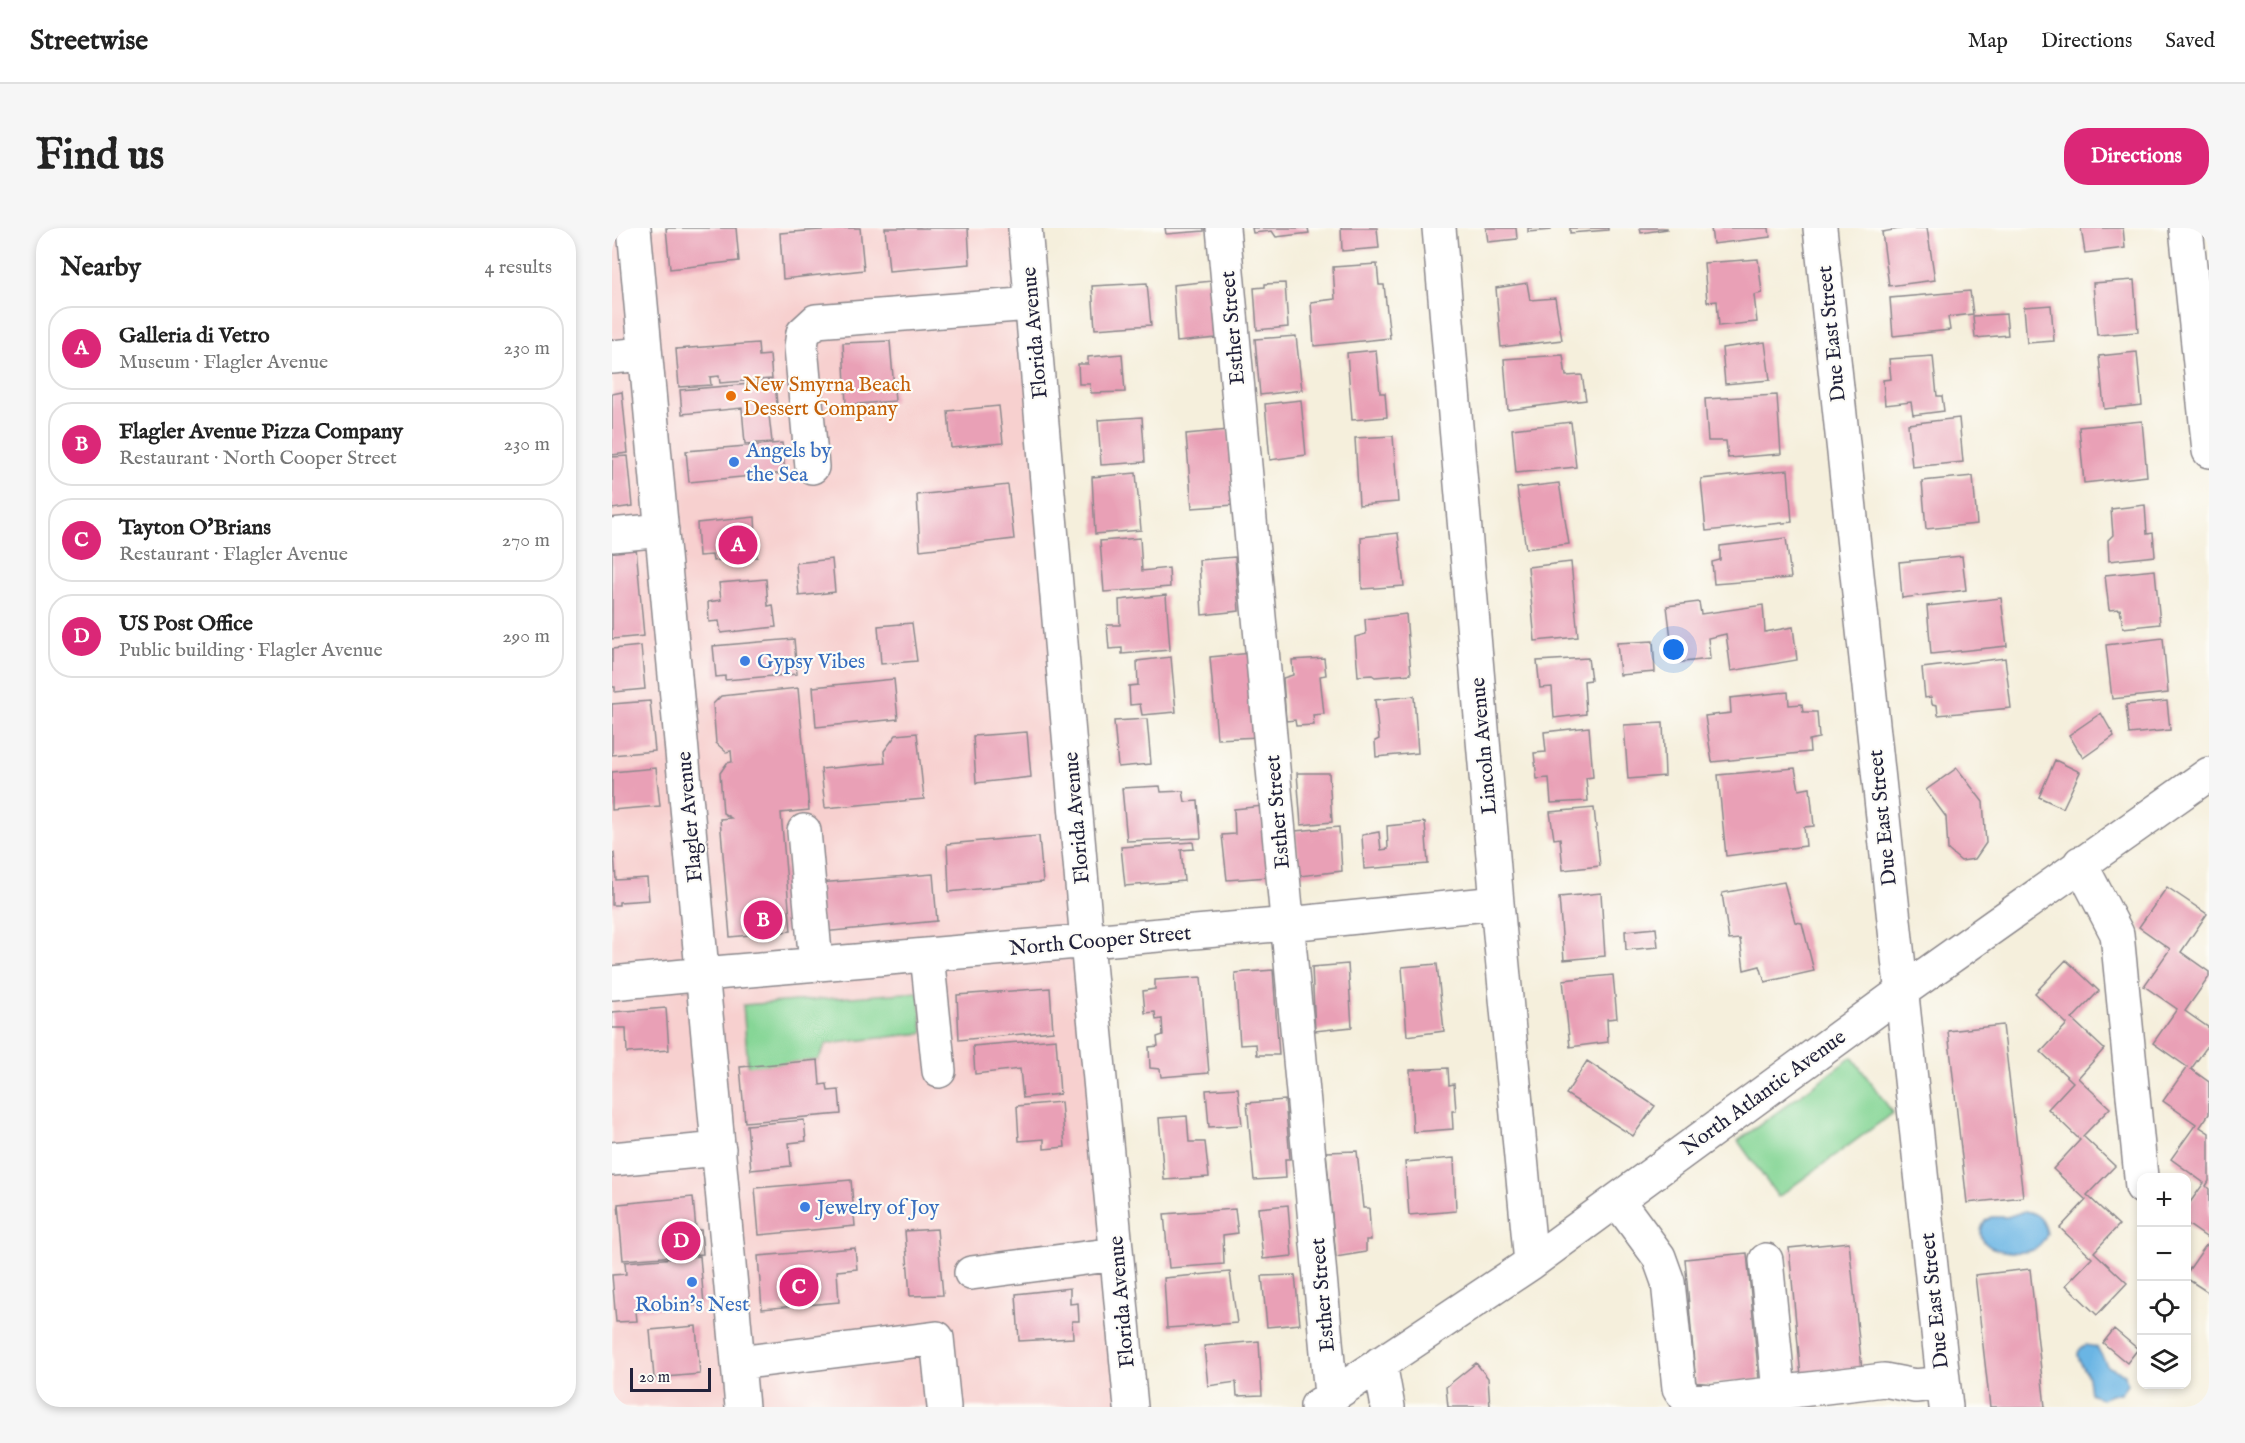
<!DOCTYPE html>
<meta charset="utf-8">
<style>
body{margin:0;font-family:"IM FELL English",serif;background:#f6f6f6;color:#222}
.controls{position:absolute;right:18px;bottom:18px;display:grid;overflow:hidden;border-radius:12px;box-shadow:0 3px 9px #0003}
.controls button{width:54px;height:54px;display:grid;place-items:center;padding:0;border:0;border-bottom:2px solid #e0e0e0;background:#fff;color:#222;font:30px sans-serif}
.scale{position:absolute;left:18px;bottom:15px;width:81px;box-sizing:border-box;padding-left:6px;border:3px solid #22223b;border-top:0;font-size:16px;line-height:21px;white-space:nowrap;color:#22223b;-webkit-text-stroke:4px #fdfcf7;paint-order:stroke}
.you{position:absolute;left:1062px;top:422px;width:21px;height:21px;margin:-15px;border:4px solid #fff;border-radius:50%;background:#1a73e8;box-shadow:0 0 0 9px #1a73e833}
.badge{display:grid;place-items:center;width:39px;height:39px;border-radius:50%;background:#db2777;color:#fff;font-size:20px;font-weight:700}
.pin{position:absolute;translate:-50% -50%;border:3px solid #fff;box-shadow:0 2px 6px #0006}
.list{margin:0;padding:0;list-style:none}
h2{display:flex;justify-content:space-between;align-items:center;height:78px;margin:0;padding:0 24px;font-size:26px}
h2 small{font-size:20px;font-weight:400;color:#767676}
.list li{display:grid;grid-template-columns:39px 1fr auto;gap:18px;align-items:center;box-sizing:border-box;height:84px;margin:0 12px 12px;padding:0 12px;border:2px solid #e0e0e0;border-radius:24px}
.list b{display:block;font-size:22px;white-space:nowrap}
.list p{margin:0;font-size:20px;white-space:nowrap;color:#767676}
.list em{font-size:20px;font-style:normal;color:#767676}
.icon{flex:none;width:33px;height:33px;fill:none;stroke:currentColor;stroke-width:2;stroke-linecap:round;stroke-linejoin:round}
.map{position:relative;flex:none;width:1597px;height:1179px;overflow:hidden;border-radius:24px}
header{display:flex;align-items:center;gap:36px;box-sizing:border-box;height:84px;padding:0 30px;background:#fff;border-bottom:2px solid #e0e0e0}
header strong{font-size:28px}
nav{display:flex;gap:33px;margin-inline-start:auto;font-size:21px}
.intro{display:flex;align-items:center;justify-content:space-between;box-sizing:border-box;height:144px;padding:0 36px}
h1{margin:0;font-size:42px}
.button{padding:15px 27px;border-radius:24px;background:#db2777;color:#fff;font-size:21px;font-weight:700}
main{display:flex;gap:36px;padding:0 36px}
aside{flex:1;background:#fff;border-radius:24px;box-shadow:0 3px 9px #0003}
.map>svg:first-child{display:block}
</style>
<header>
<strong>Streetwise</strong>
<nav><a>Map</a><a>Directions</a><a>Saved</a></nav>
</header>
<div class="intro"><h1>Find us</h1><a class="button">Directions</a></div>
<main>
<aside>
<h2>Nearby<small>4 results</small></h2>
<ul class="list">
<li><span class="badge">A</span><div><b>Galleria di Vetro</b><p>Museum · Flagler Avenue</p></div><em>230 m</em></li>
<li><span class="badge">B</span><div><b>Flagler Avenue Pizza Company</b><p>Restaurant · North Cooper Street</p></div><em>230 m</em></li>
<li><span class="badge">C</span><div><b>Tayton O'Brians</b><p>Restaurant · Flagler Avenue</p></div><em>270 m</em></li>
<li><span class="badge">D</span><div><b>US Post Office</b><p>Public building · Flagler Avenue</p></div><em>290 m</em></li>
</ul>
</aside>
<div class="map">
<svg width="1597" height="1179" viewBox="0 0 1597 1179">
<rect width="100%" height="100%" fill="#fdfcf7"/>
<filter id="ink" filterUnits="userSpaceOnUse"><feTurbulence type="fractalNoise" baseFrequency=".0167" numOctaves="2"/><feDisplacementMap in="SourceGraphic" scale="12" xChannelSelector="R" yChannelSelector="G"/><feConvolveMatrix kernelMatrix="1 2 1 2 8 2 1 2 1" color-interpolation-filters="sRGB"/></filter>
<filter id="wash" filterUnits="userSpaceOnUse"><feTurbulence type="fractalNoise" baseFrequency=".008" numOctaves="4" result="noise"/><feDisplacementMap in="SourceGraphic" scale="24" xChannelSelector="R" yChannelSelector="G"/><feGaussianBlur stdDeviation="1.35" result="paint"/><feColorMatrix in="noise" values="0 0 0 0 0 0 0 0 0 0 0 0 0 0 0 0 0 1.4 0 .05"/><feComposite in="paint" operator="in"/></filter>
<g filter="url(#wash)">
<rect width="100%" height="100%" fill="#f5efdc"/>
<path fill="#f7d0cf" d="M0,0H413L519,1179H0Z"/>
<path fill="#86d696" stroke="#547c68" stroke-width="1.5" d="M307,764L311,805L214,816L206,832L136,839L131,777Z
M1240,829L1281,885L1166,969L1126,913Z"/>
<path fill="#6bb5e4" stroke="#466c90" stroke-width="1.5" d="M1413,983C1427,985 1433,993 1435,1006C1432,1013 1429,1018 1423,1021C1407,1029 1354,1024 1373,993L1380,989H1395Z
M1474,1117L1485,1119L1496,1139L1513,1146L1515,1157L1509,1165L1499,1167L1489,1171L1478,1165C1477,1160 1477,1155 1476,1150C1473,1137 1456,1126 1474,1117Z"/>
<g id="blocks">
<path fill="#e9a0b6" d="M54,0H124L127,33L58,41Z
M235,0H248L252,42L171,51L168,5Z
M273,0H356L358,36L277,43Z
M553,0H592V3L554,6Z
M640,0H696L697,5L664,9L660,3L641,5Z
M729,0H765L767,20L730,23Z
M874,0H904L905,11L876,14Z
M916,0H939V2L916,4Z
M958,0H996V2L958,5Z
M1028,0H1055V1L1029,5Z
M1099,0H1157L1158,9L1101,16Z
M1292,0H1315L1323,52L1277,58L1270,4Z
M1469,0H1511L1513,20L1473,25Z
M1146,31L1150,65L1142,67L1145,94L1107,98L1105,73L1095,74L1092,35Z
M765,36L767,57H772L778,110L702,118L699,74L723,71L721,39Z
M1522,52L1526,104L1485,107L1481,55Z
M600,53L604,110L565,114L561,57Z
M535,55L539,97L483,101L480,58Z
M673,55L676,99L645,102L642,60L653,59V56Z
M915,55L918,72L943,70L950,112L889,119L884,60Z
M1358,63L1361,86L1336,89L1338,102L1281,108L1278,70Z
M1439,77L1442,113L1415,115L1412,79Z
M1394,86L1396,107L1363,110L1361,88Z
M684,108L690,162L648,167L643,111Z
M278,113L283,173L234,177L231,115Z
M1153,114L1158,152L1113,156L1110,120Z
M146,115L147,128L158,127L160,151L108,155L107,148L98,149L99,157L67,159L64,121Z
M764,122L768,165H773L775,189L740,192L735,125Z
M1525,124L1530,177L1492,181L1487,128Z
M510,126L513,164L479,165L478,156H467L466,136H476V129Z
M951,127L954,148L970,147L974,172L896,182L892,131Z
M1321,128L1325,168H1330L1332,183L1301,187L1299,174L1273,177L1271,152L1279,151L1277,131Z
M163,154L165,177L156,178L160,214L133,216L130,180L70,186L68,162Z
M10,164L16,225L0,227V166Z
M1165,167L1169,226L1116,230L1114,213H1096L1093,171Z
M689,172L694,227L658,232L653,176Z
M387,178L391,215L339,220L336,183Z
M530,189L533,234L489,237L486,192Z
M1347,190L1351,234L1300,239L1296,196Z
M1530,193L1535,248L1472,255L1467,199Z
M959,194L964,239L904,245L900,201Z
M617,202L622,277L580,280L574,206Z
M781,208L786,274L747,277L743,210Z
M170,215L173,245L77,254L74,223Z
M16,228L21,278L0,281V229Z
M1176,242L1180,294L1094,303L1089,251Z
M524,245L529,302L483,306L480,249Z
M1361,248L1365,296L1314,301L1310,253Z
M947,255L957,316L914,321L905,260Z
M396,257L402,311L308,322L305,267Z
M1533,277L1535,306L1541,305L1543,328L1497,333L1496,312L1501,307L1499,281Z
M143,289L145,329L101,333L100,327L87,328L85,295Z
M786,305L792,358L750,361L749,309Z
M528,310L530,343L557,340L558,359L492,364L488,313Z
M1174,310L1179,350L1102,356L1100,334L1108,332V318Z
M24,319L32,408L0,411V321Z
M1350,328L1354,362L1290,370L1287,334Z
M623,329L627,383L590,387L587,332Z
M220,331L223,364L187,368L184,335Z
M959,334L966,409L923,413L916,339Z
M1543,342L1548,396L1511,400L1508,381L1497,382L1493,347Z
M154,351L156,378L161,377L164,399L109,405L107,393L97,394L96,374L109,372L107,355Z
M554,367L558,422L510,426V420L497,421L495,397H508L507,372Z
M1389,370L1395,418L1319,426L1315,378Z
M1087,374L1089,386L1151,377L1153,404L1181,399L1185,432L1119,443L1114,406L1096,410L1098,431L1062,435L1055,378Z
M794,386L799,446L763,449L760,447L746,448L743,409L754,406L753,391Z
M300,395L305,433L269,436L266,398Z
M1551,410L1556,465L1500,471L1494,417Z
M182,411L185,446L113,452V448L104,449L101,418Z
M1041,413L1043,444L1008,447L1005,415Z
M29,418L33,461L3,464V459H0V421Z
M640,425L647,509L605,511L598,429Z
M559,429L564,484L530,487L528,476L518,477L517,458L526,457L525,433Z
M712,430L714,447L708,448L712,486L701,487L702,497L684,498L683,492L674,493L671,450L681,447L680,432Z
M976,430L979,452L972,453L974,486L942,490L940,459L928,460L925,433Z
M1393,430L1399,480L1326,487L1325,477L1320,476L1319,469L1313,470L1310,440Z
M282,451L286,491L204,499L201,459Z
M186,460L197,582L169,585L179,703L118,709L108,591L119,590L111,585L108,545L115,535L120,534L119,523L114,524L104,515L101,476L109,468Z
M1176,464L1177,477L1190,476L1191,484H1205L1207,510L1197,512L1198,524L1100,534L1093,488L1119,485L1118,470Z
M802,468L806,525L764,529L763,513L767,511L763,472Z
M38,473L43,523L0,527V476Z
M1555,473L1558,502L1517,506L1514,477Z
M1489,485L1502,508L1471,530L1457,507Z
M535,491L539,536L506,539L502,493Z
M1051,495L1053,548L1016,551L1012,497Z
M977,499L981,549L974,550L976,573L939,575L937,550L925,551L922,525L934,524L932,504Z
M415,504L419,549L364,555L361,508Z
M305,505L312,571L213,580L209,541L273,535L272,523L284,507Z
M1443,532L1468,544L1451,580L1427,569Z
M44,540L48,578L0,582V544Z
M1183,540L1187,562L1198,560L1202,598L1192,599L1194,618L1114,628L1106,547Z
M1345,540L1371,574L1374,615L1363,631L1349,633L1336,622L1334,589L1314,562Z
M685,545H717L720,594L689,597Z
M548,558L549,564L571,563L573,574L586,573L589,610L515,613L510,560Z
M651,578L657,649L615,652L610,607L623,606L622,581Z
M982,580L988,638L951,642L948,610L942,611L938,584Z
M813,594L816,636L752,641L750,607L767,604L769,622L776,621L775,598Z
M727,599L730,643L688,648L683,603Z
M427,608L431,654L337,664L335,616Z
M581,614L582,621L569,622L572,653L513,658L509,619Z
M0,625H2L4,652L35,650L37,672L7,674V677H0Z
M321,646L325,693L210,704L206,655Z
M1172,654L1183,694L1190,695L1202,743L1153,754L1148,738L1132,742L1128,711L1117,712L1110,665Z
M1555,659L1595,686L1569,724L1597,744V749L1573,783L1597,800V816L1579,841L1597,854V886L1588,899L1597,905V953L1594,958L1597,961V1011L1574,995V980L1592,955L1559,931L1584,896L1551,873L1575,839L1541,815L1565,781L1532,758L1558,721L1527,699Z
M989,665L993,728L952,732L947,669Z
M1044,700L1046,719L1014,722L1013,703Z
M1454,732L1487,763L1460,791L1492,821L1466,850L1498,880L1471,908L1503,938L1475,967L1507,997L1482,1024L1515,1055L1485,1087L1454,1057L1480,1030L1448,1000L1474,972L1441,941L1468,912L1436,881L1461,854L1429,824L1455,796L1423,765Z
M736,736L740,799L703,803L700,739Z
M825,736L832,803L795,808L790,739Z
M661,742L667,827H645L644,816L628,817L623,745Z
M1001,747L1005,790L995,791L996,814L958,819L951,752Z
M589,749L597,845L549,849L548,841L538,840L537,819L546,818L545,809L551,807L550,791L544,792L543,784L533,785L531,763L543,761V752Z
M438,760L441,803L347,812L345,767Z
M54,780L57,822L15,825L14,800H0V784Z
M1391,797L1411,969L1355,975L1336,803Z
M444,811L448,866L411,870L408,841L363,846L361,818Z
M206,832L208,857L215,856L216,863L227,862L229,886L133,894L128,839Z
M975,833L1043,878L1021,908L954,866Z
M836,840L837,857L842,856L844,883H840L841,901L801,904L798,842Z
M626,860L630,897L597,899L594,862Z
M673,872L678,931H673L674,950L642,952L635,875Z
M449,874L453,919L432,921V911L407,913L405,878Z
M575,888L577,914H593L597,949L552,952L547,890Z
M192,892L194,913L177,915L179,938L139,942L135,897Z
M745,923L751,980H757L759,1012H754V1024L724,1029L714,924Z
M842,930L844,983L797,987L793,934Z
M239,952L243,998L147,1007L143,960Z
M81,969L84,1002H89L91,1026L11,1032L6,976Z
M676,977L680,1028L651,1031L646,980Z
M623,981L626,1005L611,1007L612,1036L557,1040L552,986Z
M325,1001L331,1067L298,1068L293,1003Z
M1237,1014L1250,1142L1189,1149L1177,1020Z
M1594,1017L1597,1019V1065L1574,1050V1046Z
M243,1020L245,1041L225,1043L227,1074L150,1081L146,1028Z
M1135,1025L1147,1152L1084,1157L1073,1031Z
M88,1028L92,1077L24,1083L25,1093L4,1094L0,1047L14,1046L13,1034Z
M1418,1041L1433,1179H1378L1363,1047Z
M618,1044L625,1095L555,1100L552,1050Z
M683,1047L688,1096L655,1099L650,1048Z
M458,1060V1076L466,1075L467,1093H460L461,1110L407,1113L404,1066Z
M84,1098L88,1146L42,1150L38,1102Z
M1502,1101L1526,1121L1515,1135L1491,1115Z
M647,1113L650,1167L625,1168L624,1154L596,1158L592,1118Z
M864,1135L876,1150L878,1179H836L834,1159Z"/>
</g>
</g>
<g filter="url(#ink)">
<use href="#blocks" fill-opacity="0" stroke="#8c888c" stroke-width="1.5"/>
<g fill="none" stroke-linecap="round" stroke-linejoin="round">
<defs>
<path id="minor" d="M22,0L130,1179
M413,0L475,714L519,1179
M611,0L719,1167
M827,0L885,675L919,1035
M1208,0L1334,1179
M1574,0L1597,223
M0,129L33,126
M200,239L189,119L191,105L204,93L419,76
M0,307L50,302
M192,603L204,736
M1468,635L1505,706L1530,959
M315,727L327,843
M0,755L114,744L676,696L885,675
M0,931L107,921
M1005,972L1047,1029L1056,1054L1067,1160L1075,1171L1099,1173L1272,1152L1303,1158L1331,1155
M1154,1032L1167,1164
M359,1045L504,1026
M126,1135L325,1110L332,1179
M768,1135L776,1179
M705,1178L919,1035L1289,764L1597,546"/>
</defs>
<use href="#minor" stroke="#8c888c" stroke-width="36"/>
<use href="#minor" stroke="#fff" stroke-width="33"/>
</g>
</g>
<circle fill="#e8710a" stroke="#fdfcf7" stroke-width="2" cx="119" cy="168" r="6"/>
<g fill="#3f7fe0" stroke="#fdfcf7" stroke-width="2">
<circle cx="122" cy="234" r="6"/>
<circle cx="133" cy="433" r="6"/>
<circle cx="193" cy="979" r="6"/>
<circle cx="80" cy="1054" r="6"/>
</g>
<g text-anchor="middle" stroke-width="4.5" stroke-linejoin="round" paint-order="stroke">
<g font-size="21" fill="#22223b" stroke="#fdfcf7">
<text transform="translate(620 100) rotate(-95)" y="7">Esther Street</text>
<text transform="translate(422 105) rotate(-95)" y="7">Florida Avenue</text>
<text transform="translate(1219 106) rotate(-96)" y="7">Due East Street</text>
<text transform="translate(871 518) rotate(-95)" y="7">Lincoln Avenue</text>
<text transform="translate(665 584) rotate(-95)" y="7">Esther Street</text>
<text transform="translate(77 589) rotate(-95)" y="7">Flagler Avenue</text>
<text transform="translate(464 590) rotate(-95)" y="7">Florida Avenue</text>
<text transform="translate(1270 590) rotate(-96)" y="7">Due East Street</text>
<text transform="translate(488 712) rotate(-5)" y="7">North Cooper Street</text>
<text transform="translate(1151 864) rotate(-36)" y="7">North Atlantic Avenue</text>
<text transform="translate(710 1067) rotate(-95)" y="7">Esther Street</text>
<text transform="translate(1322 1073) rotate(-96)" y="7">Due East Street</text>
<text transform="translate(509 1074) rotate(-95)" y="7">Florida Avenue</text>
</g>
<g font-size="21" fill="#c56008" stroke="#fdfcf7" text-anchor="start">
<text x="131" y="163">New Smyrna Beach<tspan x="131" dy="24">Dessert Company</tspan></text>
</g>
<g font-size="21" fill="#366cbe" stroke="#fdfcf7" text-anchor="start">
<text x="134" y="229">Angels by<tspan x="134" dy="24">the Sea</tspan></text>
<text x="145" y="440">Gypsy Vibes</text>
<text x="205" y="986">Jewelry of Joy</text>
<text x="80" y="1083" text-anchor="middle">Robin's Nest</text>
</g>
</g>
</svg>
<div class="controls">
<button>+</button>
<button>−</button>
<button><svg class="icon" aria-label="locate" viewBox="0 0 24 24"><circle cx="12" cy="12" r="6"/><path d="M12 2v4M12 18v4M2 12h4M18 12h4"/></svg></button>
<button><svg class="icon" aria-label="layers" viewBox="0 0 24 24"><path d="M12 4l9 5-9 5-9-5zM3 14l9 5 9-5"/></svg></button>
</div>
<div class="scale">20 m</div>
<div class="you"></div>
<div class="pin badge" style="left:126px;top:317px">A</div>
<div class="pin badge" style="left:151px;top:692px">B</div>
<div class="pin badge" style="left:187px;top:1059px">C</div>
<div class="pin badge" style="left:69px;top:1013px">D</div>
</div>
</main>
